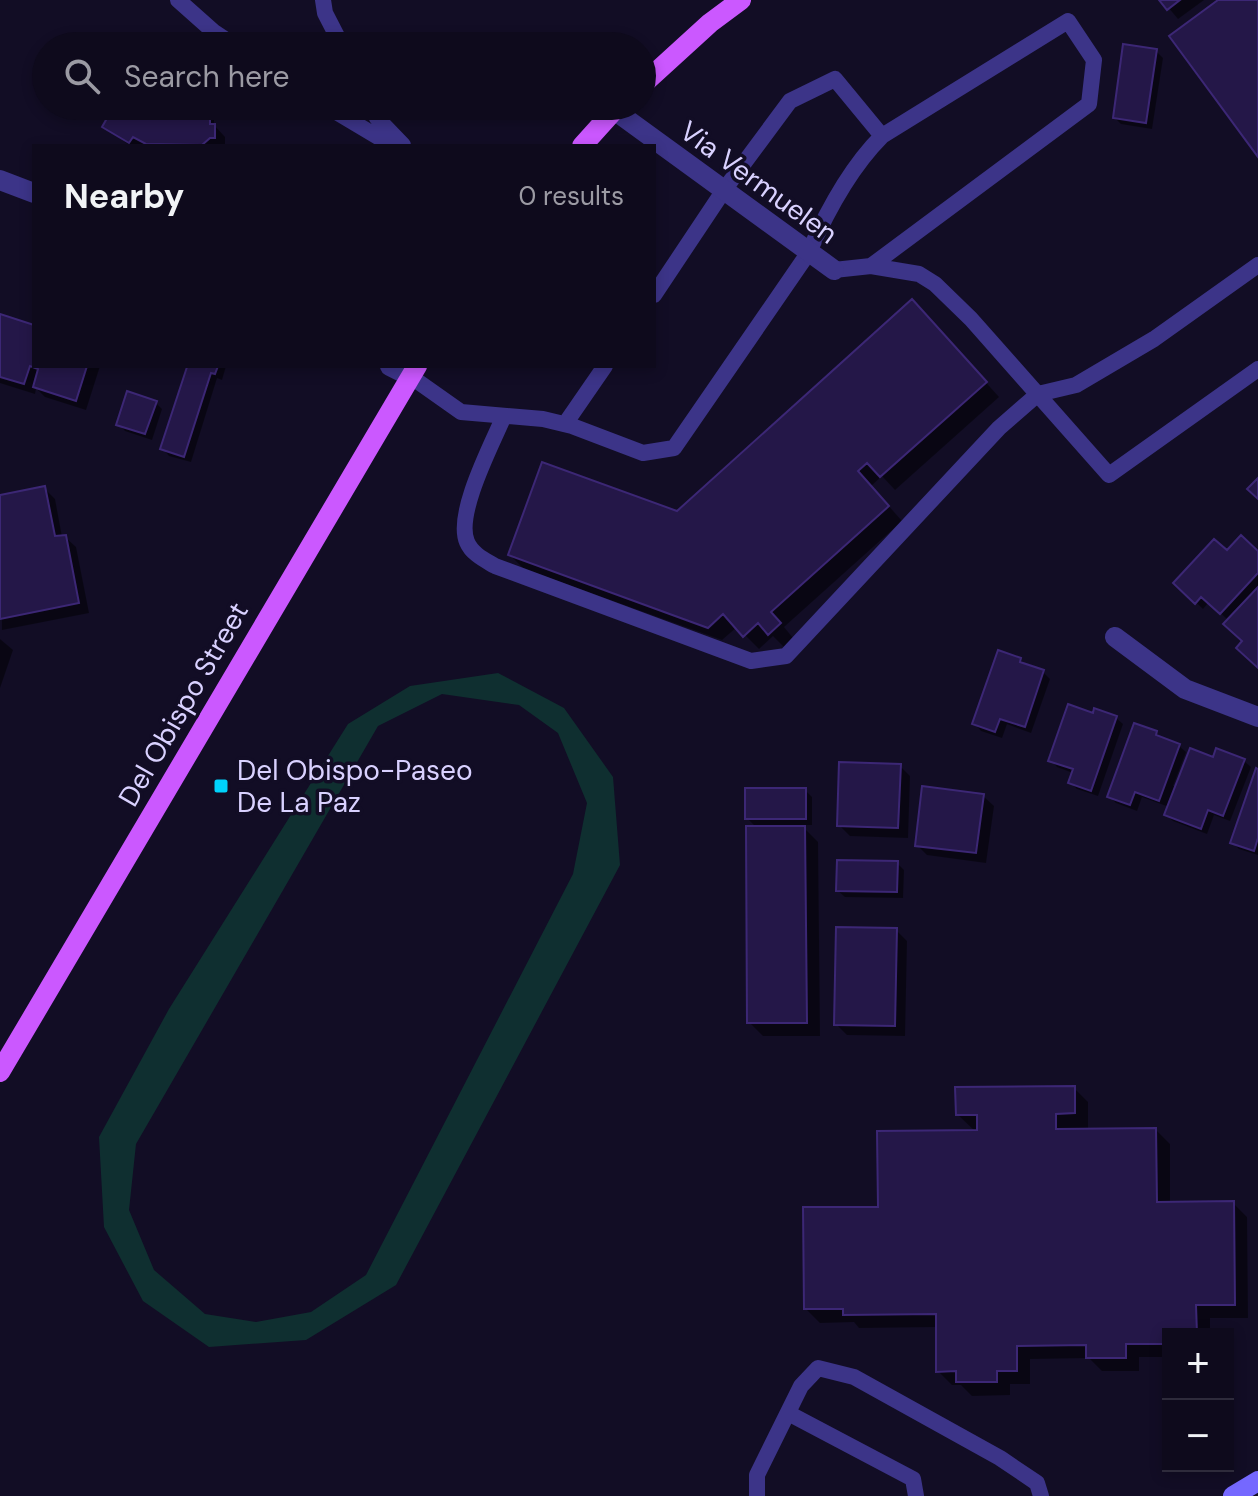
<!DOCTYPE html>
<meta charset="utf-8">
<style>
body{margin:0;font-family:"DM Sans",sans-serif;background:#1c1829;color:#f1f3f6}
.controls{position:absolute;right:24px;bottom:24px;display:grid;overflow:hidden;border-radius:0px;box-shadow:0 4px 12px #0003}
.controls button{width:72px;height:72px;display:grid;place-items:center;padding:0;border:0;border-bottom:2px solid #2e2b3b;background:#0e0a1c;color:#f1f3f6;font:40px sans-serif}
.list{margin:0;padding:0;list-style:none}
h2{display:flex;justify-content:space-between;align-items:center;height:104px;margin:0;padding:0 32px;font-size:34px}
h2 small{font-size:26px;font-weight:400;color:#9b9aa3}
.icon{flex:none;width:44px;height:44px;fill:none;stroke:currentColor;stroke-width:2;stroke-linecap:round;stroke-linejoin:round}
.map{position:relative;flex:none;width:1258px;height:1496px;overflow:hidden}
.search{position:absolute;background:#0e0a1c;box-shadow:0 4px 12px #0003;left:32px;top:32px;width:624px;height:88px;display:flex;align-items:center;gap:20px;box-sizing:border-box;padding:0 28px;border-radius:44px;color:#9b9aa3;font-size:30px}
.panel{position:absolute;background:#0e0a1c;box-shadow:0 4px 12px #0003;left:32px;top:144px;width:624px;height:224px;border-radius:0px}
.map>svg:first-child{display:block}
</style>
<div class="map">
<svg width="1258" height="1496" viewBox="0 0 1258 1496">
<rect width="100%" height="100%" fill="#120d25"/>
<path fill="#0f2f30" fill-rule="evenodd" d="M498,673L564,708L613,777L620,865L396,1285L306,1340L209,1347L143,1301L104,1227L99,1137L169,1009L348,724L410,686ZM442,694L519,705L558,733L587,803L573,874L366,1275L311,1312L256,1322L205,1314L154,1270L129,1210L136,1144L378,726Z"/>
<path fill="#0007" d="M1162,0H1204L1178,19Z
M1156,51L1163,58L1152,129L1121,124L1115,118Z
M116,106H214V125L225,137V146H130L104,126Z
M926,316L999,397L895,490L882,476L871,486L902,521L784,627L793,638L784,647L773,636L759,649L737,627L722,640L524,569L510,555L677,513Z
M0,320L34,327V366H100L86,410L45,397L36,388L35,394L0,383Z
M186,366H226L222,380L217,378L191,462L169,456L163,449L188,368Z
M156,403L162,409L152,440L125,431L119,424Z
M44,488L55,499L62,537H65L76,547L89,613L2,630L0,497Z
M1227,553L1258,554V666L1229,621L1209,602L1203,609L1176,583Z
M0,639L13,650L0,688Z
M1020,659L1027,666L1043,672L1050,679L1031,733L1007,724L1002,738L981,731L975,724Z
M1094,715L1116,718L1123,724L1098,796L1077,789L1070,782L1073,773L1057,767L1051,760Z
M1156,733L1164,740L1179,746L1186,752L1173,786L1177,787L1214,759L1244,761L1251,767L1230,821L1214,815L1207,834L1173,821L1167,815L1169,807L1142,797L1137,811L1116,803L1109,796Z
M900,766L910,776L908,838L850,836L839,825Z
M1258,771V855L1239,849L1233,843Z
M805,790L812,797V825H801L818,842L820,1036H763L749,1022L757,828L747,818Z
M983,796L994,806L986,863L927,855L917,845Z
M897,863L904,870L903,898L845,897L838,891Z
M896,930L907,941L905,1036L847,1035L836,1024Z
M1074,1088L1088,1102V1131L1156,1130L1170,1144V1204L1233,1203L1247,1217L1248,1318H1210V1334H1168V1357H1139V1371H1102L1089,1358L1030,1359V1384H1010V1395L972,1396L961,1385H952L938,1371V1327L859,1328L854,1322L820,1323L806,1309L880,1209L976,1132L958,1115Z"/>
<path fill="#241748" stroke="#3c2775" stroke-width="2" d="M1159,0H1180L1167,10Z
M1218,0H1258V157L1169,36Z
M1123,44L1157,49L1146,123L1113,118Z
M114,106H204V118H210V124H215V138H210L202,145L146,144L133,137L129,143L102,127Z
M912,299L987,382L880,477L867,463L858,471L889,506L771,612L781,623L768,635L758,623L743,637L723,614L708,628L508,555L542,462L677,511Z
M0,314L34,325V366H87L76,401L33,387L38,369L30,366L24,384L0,377Z
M184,366H218L215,374L211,373L184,457L160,449L187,367Z
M127,391L157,401L145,434L116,425Z
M1258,478V499L1247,489Z
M45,486L55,536L66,535L79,603L0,619V495Z
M1241,535L1258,551V573L1220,614L1201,597L1195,604L1173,583L1214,539L1227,550Z
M1258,587V668L1236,648L1242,641L1223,624Z
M998,650L1021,658L1020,662L1044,670L1025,727L1000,719L995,732L972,724Z
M1068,704L1093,713L1094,708L1117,716L1091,791L1068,783L1073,769L1048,761Z
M1134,723L1157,731L1156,735L1180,744L1159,801L1135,792L1130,805L1107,797Z
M1190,748L1213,757L1216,748L1245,759L1223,816L1208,810L1201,829L1164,815Z
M839,762L901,764L898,828L837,826Z
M1256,768L1258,769V838L1254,851L1230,843Z
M922,786L984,794L976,853L915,846Z
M745,788H806V819H745Z
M746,826H805L807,1023H747Z
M837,860L898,861L897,892L836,891Z
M836,927L897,928L895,1026L834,1025Z
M1075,1086V1113L1056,1114V1129L1156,1128L1157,1202L1234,1201L1235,1305H1196L1197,1334H1168V1344H1126V1358H1086V1345L1017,1346V1371H997V1382H956V1371L936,1372V1314L843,1315V1309H804L803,1207H878L877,1131L977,1130V1115H956L955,1087Z"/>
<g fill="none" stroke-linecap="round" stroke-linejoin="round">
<path stroke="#3c3488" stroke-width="16" d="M178,0L214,32L235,46
M323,0L325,13L342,46
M326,106L393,146
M371,106L377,118L403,145
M834,270L871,266L919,274L935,284L971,319L1109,475L1258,369
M654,295L724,190L790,101L835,79L882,136
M410,376L461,412L543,419L572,426L643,453L674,448L809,252C827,211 850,168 882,136L1068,21L1094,60L1089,104L871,266
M504,416C492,444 455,514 467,542C472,554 485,560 495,566L751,661L786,656L999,428L1038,394L1076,385L1154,339L1258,265
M565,424L605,366
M788,1413L913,1479L916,1496
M757,1496V1475L801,1386L818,1368L854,1377L1000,1458L1037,1483L1041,1496"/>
<path stroke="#3c3488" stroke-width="20" d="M614,110L834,270
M0,180L34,193
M390,366L410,376
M1115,637L1185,689L1258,717"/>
<path stroke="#7568ff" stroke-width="20" d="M1233,1496L1258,1481"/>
<path stroke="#cb58ff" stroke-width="20" d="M642,85L710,23L741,0
M582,146L618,106
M0,1072L417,366"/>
</g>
<rect fill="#00d2fc" stroke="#120d25" stroke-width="3" x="213" y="778" width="16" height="16" rx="4"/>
<g text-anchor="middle" stroke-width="7" stroke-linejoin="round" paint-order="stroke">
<g font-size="28" fill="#d9d1ff" stroke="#120d25">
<text transform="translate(759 182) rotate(36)" y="10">Via Vermuelen</text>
<text transform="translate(183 704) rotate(-60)" y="10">Del Obispo Street</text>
</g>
<g font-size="28" fill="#d9d1ff" stroke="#120d25" text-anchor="start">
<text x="237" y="780">Del Obispo-Paseo<tspan x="237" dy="32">De La Paz</tspan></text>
</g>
</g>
</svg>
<div class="controls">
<button>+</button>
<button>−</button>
</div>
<div class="search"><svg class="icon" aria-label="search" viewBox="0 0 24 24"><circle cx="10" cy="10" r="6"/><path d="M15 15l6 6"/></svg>Search here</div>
<section class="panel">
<h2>Nearby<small>0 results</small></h2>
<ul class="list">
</ul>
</section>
</div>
